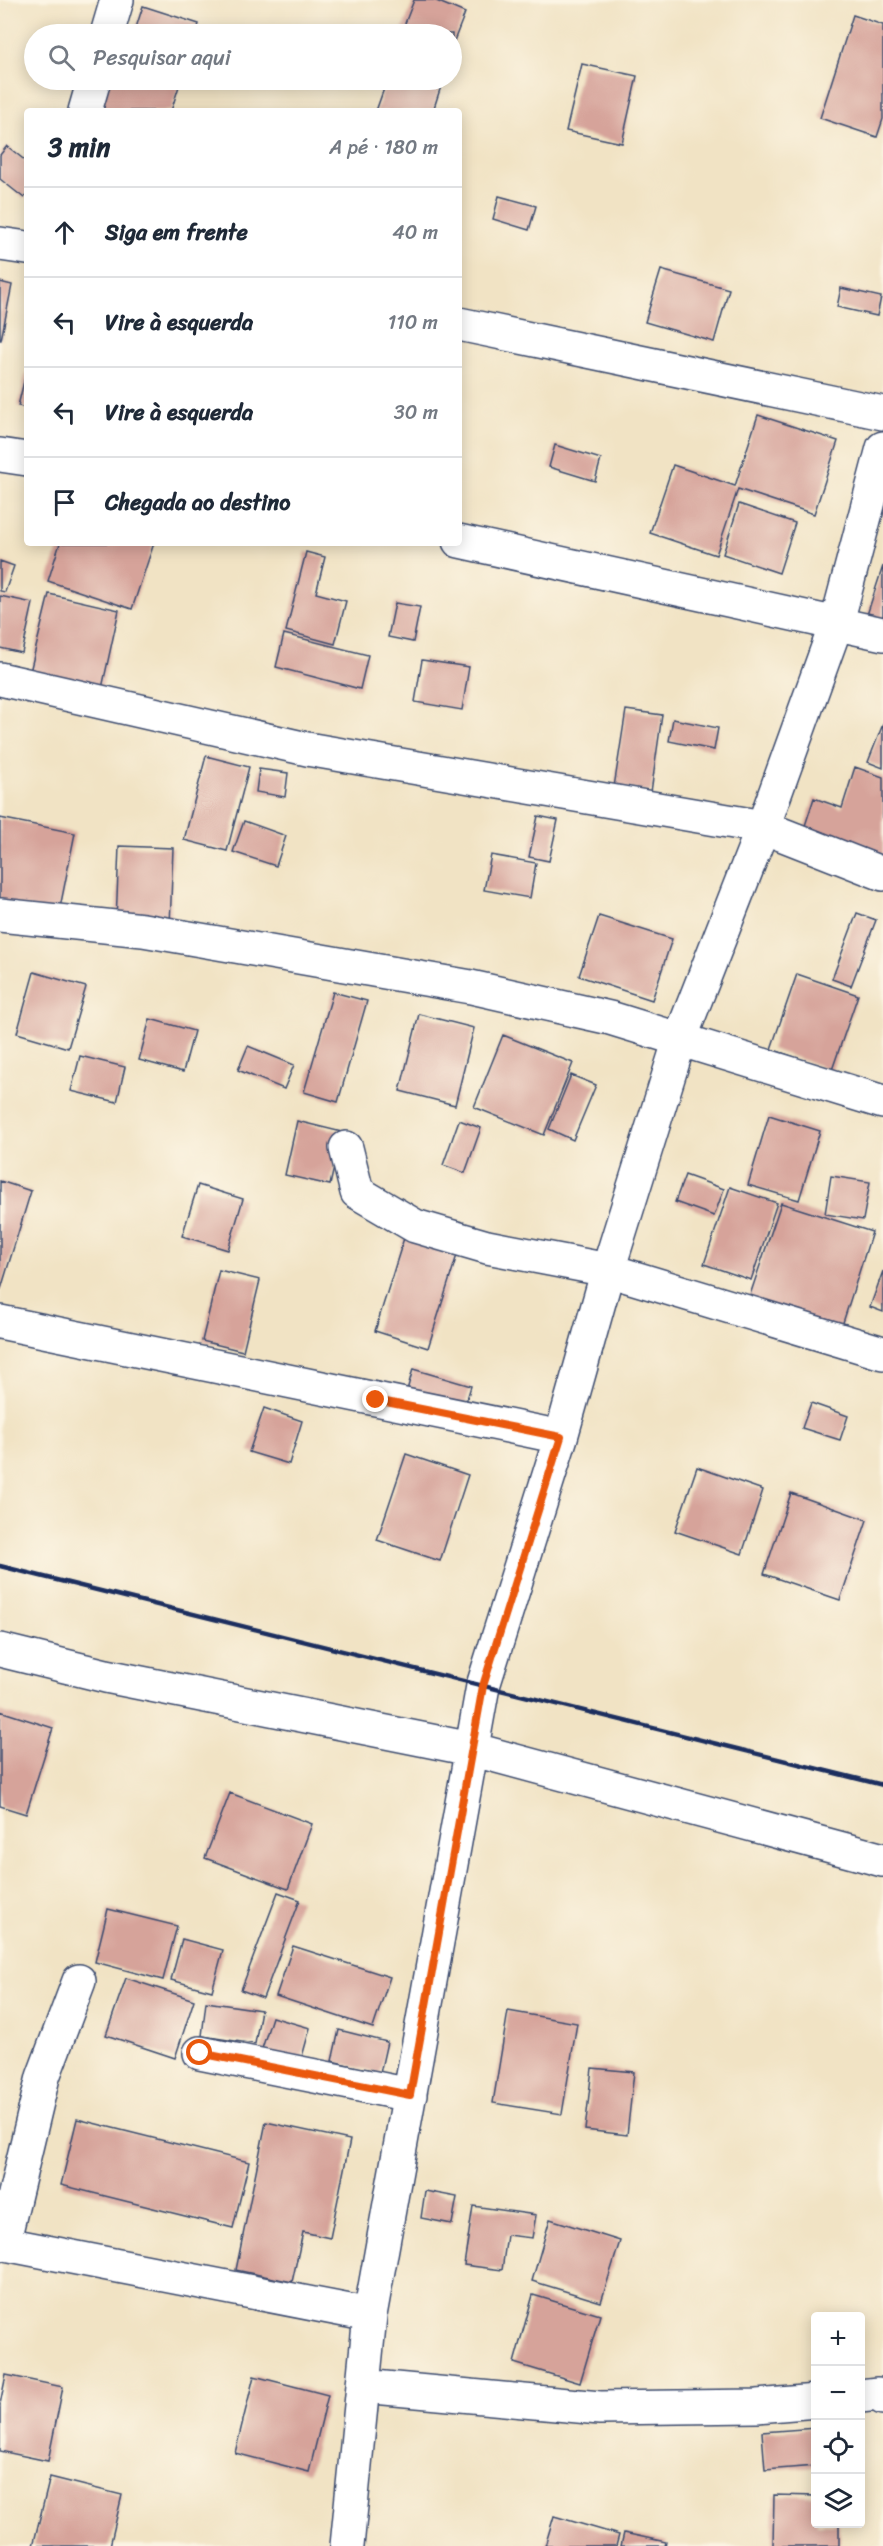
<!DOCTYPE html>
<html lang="pt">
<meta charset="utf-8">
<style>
body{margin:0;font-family:Sriracha,sans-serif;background:#f2f2f3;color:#1f2937}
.controls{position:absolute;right:18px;bottom:18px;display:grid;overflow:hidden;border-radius:6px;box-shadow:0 3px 15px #0003}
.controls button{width:54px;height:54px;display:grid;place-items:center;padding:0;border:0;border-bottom:2px solid #e0e1e3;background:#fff;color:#1f2937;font:30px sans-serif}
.stop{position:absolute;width:18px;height:18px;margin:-14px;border:4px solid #ea580c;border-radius:50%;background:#fff}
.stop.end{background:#ea580c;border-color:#fff;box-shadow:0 2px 6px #0008}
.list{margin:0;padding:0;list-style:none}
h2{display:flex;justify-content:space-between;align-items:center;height:78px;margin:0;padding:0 24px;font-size:26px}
h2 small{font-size:20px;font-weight:400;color:#747a83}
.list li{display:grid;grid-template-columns:39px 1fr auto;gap:18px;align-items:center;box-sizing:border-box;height:90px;padding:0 24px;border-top:2px solid #e0e1e3}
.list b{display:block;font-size:22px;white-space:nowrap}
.list em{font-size:20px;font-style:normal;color:#747a83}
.icon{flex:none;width:33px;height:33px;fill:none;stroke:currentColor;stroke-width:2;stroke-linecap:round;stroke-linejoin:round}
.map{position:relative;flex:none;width:883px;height:2546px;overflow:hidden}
.search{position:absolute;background:#fff;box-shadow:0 3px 15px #0003;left:24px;top:24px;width:438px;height:66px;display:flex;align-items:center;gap:15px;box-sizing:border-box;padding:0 21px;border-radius:33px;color:#747a83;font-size:22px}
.panel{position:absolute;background:#fff;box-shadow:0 3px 15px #0003;left:24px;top:108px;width:438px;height:438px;border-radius:6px}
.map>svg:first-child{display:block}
</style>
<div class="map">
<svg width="883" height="2546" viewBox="0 0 883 2546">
<rect width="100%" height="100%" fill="#fcf5e5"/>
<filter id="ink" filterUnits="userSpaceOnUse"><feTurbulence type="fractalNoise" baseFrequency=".0167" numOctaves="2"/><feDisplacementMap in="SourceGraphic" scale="12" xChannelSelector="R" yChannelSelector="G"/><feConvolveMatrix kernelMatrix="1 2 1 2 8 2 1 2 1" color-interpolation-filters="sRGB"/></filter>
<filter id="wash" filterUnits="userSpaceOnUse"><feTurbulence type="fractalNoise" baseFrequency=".008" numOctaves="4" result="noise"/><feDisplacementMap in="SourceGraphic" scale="24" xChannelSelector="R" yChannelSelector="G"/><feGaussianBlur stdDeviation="1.35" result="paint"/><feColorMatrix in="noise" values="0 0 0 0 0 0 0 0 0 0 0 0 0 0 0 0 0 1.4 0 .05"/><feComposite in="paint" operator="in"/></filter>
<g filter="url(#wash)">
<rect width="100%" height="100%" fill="#f1e3c4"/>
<g id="blocks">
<path fill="#d6a39a" d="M414,0H434L465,13L452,46V34H411L402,31Z
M143,6L199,24L196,34H134Z
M853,15L883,25V119L877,137L820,118Z
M582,64L637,76L622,143L566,131Z
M105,80H181L171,111H94Z
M387,80H443L433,111H376Z
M7,146L27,162V194L24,198L0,179V155Z
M499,196L536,206L529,230L493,219Z
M661,270L729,289L714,342L645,322Z
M0,282L12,285L1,340H0Z
M841,288L881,297L877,316L837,307Z
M26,373H27V408L18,406Z
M758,415L838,441L814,514L738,489L716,555L650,533L673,465L735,486Z
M555,445L601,459L595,481L549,467Z
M739,504L795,523L779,573L723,554Z
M60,543H154L132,609L48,581Z
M306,552L325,557L316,593L346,601L335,644L286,631Z
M0,561L14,566L5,592L0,591Z
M883,566V624L866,618Z
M49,594L119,610L101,693L29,676Z
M0,596L33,603L22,653L0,648Z
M395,603L420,607L413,642L388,637Z
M284,634L368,655L360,689L276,667Z
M422,660L469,667L462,710L415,702Z
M626,710L662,715L651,792L614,787Z
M673,719L718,728L714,750L669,741Z
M883,724V768L868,762Z
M206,756L249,767L227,851L184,840Z
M855,767L883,777V862L802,835L814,798L842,808Z
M259,769L288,773L285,797L256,792Z
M538,816L558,820L549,861L529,857Z
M0,818L75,833L59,913L0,902Z
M244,821L286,836L276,866L233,852Z
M119,846L173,848L170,926L116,923Z
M491,855L536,863L530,898L484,890Z
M857,913L876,920L851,986L832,979Z
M599,916L672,939L652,1000L579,976Z
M34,972L86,987L68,1048L17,1033Z
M797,974L858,995L832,1070L771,1049Z
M333,992L367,1001L338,1102L304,1092Z
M419,1014L474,1028L455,1105L400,1091Z
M150,1019L194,1031L183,1072L139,1060Z
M503,1035L573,1063L544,1135L474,1107Z
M248,1046L294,1065L284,1089L238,1070Z
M80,1056L125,1067L117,1102L71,1091Z
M571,1075L596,1085L573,1140L549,1129Z
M769,1115L820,1131L799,1200L748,1185Z
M459,1120L481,1128L465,1173L443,1165Z
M297,1121L342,1132L330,1185L285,1175Z
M685,1175L724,1189L714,1216L675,1202Z
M831,1176L870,1182L863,1220L825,1214Z
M0,1181L31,1191L1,1289H0Z
M198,1185L243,1199L228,1250L182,1236Z
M730,1187L777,1203L751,1280L704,1264Z
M781,1203L872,1232L840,1332L748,1301Z
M404,1238L457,1255L428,1348L375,1331Z
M219,1270L260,1280L243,1351L202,1341Z
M883,1271V1312L870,1307Z
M413,1369L471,1386L463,1412L406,1394Z
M811,1403L848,1416L840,1440L802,1428Z
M264,1408L302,1421L289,1464L249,1452Z
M406,1454L468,1475L440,1561L377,1540Z
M697,1467L763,1490L742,1554L675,1531Z
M791,1493L867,1520L840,1600L764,1574Z
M0,1711L53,1728L26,1814L0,1806Z
M230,1793L312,1824L288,1889L205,1858Z
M278,1892L300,1900L263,1998L241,1990Z
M108,1909L177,1926L163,1980L95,1962Z
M182,1939L223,1950L212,1991L171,1980Z
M293,1946L390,1977L373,2028L276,1996Z
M126,1978L194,2000L175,2058L106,2035Z
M206,2002L261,2010L255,2044L202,2036Z
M508,2011L577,2023L562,2114L493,2103Z
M272,2017L310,2028L300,2064L261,2052Z
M339,2030L387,2042L380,2073L332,2061Z
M592,2068L634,2072L627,2135L585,2130Z
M77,2119L249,2162L233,2228L61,2185Z
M266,2122L350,2140L330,2238L303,2232L292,2282L236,2270Z
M425,2191L457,2197L452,2224L421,2218Z
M473,2206L536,2215L532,2238L507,2235L502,2270L464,2265Z
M550,2219L620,2241L601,2302L532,2281Z
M533,2295L600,2315L580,2383L514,2363Z
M6,2375L63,2387L48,2461L0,2451V2404Z
M254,2376L328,2395L309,2472L235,2453Z
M816,2428V2466L765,2470L762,2432Z
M50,2477L122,2495L110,2546H33Z
M774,2495L816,2496V2524H839V2546H773Z
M554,2516L619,2535L616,2546H545Z
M624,2533L666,2542L665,2546H621Z"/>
</g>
</g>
<g filter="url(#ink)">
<use href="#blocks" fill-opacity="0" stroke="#3b4a6d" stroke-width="1.5"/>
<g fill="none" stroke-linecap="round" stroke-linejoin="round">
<defs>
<path id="minor" d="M107,34L117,0
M85,111L94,80
M0,244L27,248
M459,324L883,413
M0,455L27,459
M459,541L883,634
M0,679L307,749L763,827L883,874
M0,915L143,930L471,987L610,1018L883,1102
M346,1148L357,1192L415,1226L487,1247L608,1270L883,1353
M0,1322L561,1437
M0,1650L106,1676L471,1749L883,1860
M200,2053L410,2095
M0,2243L370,2315
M3,2244L43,2077L79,1981
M363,2386L600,2408L757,2406L816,2401
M860,2396L878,2394L883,2398
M347,2546L370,2315L483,1686L561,1437L608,1270L680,1039L763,827L837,622L883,448"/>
</defs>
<use href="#minor" stroke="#3b4a6d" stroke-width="36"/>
<use href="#minor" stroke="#fff" stroke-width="33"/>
<path stroke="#1b2f5e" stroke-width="4.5" d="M0,1566L883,1785"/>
</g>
</g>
<g fill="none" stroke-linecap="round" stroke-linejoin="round" filter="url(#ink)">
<path stroke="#ea580c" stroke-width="8" d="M200,2053L410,2095L483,1686L561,1437L376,1400"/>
</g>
</svg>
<div class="controls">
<button>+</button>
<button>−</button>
<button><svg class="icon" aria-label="locate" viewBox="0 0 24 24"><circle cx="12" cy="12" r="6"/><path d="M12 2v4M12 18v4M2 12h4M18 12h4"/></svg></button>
<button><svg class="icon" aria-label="layers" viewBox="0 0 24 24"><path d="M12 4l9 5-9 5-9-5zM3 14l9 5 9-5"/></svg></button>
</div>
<div class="stop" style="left:200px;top:2053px"></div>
<div class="stop end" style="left:376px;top:1400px"></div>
<div class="search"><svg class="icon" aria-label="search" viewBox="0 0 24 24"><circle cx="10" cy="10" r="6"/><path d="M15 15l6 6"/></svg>Pesquisar aqui</div>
<section class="panel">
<h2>3 min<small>A pé · 180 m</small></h2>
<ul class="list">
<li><svg class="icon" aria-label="ahead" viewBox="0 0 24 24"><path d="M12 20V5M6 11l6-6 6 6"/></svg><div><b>Siga em frente</b></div><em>40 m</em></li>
<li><svg class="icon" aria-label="left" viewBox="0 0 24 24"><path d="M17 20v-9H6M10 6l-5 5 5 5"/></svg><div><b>Vire à esquerda</b></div><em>110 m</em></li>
<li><svg class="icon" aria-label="left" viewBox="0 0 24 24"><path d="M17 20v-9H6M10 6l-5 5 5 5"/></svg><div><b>Vire à esquerda</b></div><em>30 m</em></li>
<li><svg class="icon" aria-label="arrive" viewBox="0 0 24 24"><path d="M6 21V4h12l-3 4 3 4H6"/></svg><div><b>Chegada ao destino</b></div></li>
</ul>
</section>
</div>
